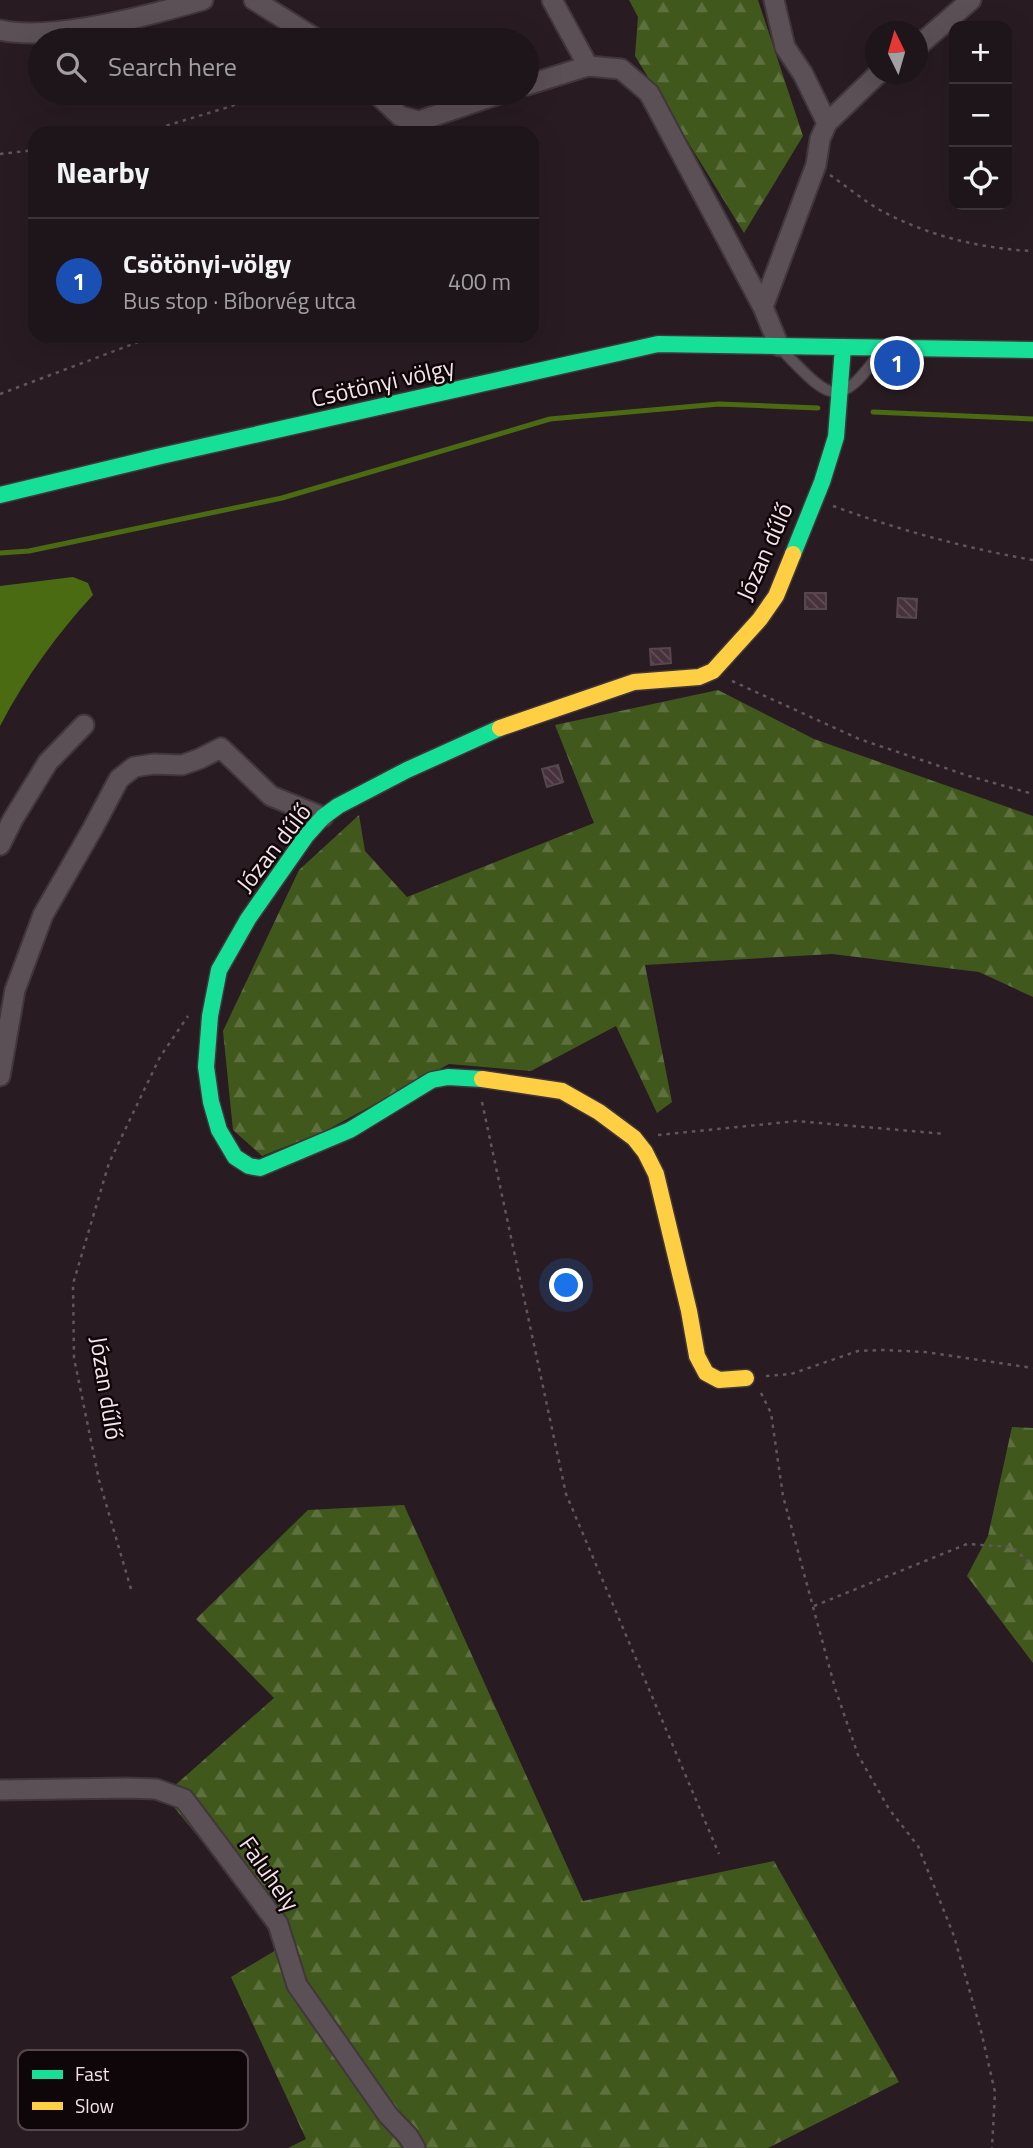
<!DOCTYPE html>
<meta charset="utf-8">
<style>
body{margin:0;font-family:"Titillium Web",sans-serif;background:#2b2227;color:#f1f3f6}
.controls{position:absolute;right:21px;top:21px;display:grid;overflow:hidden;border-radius:14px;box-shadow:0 7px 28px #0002}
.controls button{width:63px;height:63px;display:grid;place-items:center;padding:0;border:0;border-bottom:2px solid #3c3439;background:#1e151a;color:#f1f3f6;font:35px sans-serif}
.compass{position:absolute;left:865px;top:21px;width:63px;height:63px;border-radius:50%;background:#1e151a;box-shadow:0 7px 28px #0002;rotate:355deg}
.you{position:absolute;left:567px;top:1286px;width:24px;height:24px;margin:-18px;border:5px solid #fff;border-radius:50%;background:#1a73e8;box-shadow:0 0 0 10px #1a73e833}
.badge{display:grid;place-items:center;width:46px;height:46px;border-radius:50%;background:#2563eb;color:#fff;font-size:23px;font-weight:700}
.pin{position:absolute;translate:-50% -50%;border:4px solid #fff;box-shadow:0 2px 7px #0006}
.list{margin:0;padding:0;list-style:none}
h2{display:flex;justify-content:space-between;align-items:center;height:91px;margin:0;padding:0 28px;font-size:30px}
h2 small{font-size:23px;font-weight:400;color:#a19fa2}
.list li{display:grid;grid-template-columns:46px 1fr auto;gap:21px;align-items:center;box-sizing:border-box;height:126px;padding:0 28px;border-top:2px solid #3c3439}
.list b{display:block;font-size:26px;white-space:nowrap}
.list p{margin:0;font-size:23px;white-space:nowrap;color:#a19fa2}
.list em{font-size:23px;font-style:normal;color:#a19fa2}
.icon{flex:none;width:38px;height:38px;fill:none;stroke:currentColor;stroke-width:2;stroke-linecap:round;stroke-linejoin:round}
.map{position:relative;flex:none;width:1033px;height:2148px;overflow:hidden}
.search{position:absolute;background:#1e151a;box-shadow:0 7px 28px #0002;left:28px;top:28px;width:511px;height:77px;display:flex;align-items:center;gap:18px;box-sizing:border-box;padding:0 24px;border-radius:38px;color:#a19fa2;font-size:26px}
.panel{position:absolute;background:#1e151a;box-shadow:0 7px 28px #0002;left:28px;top:126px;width:511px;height:217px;border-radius:21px}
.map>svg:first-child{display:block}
</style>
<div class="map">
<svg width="1033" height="2148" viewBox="0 0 1033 2148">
<defs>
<pattern id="forest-firs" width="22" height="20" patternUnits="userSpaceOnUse" patternTransform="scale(1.75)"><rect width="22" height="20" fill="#41581d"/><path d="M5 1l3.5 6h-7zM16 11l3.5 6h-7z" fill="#5d703e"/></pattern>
<pattern id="building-back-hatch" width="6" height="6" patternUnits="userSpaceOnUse" patternTransform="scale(1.75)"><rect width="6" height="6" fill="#46313c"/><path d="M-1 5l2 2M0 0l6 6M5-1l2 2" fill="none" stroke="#614f58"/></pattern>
</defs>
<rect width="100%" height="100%" fill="#281c22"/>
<path fill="url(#forest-firs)" d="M629,0H758L803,136L744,233L635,56L638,17Z
M718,690L814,739L1033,816V997L979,972L832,954L645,965L672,1102L657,1113L616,1026L531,1071L449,1064L325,1131L262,1156L233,1130L223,1031L299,870L359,815L365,851L407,897L594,823L555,725Z
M1012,1427L1033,1428V1663L967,1576L988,1536Z
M404,1505L583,1901L774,1861L899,2082L768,2148H288L306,2139L231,1977L286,1944L164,1795L274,1698L196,1619L308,1510Z"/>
<path fill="#4b6b13" d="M73,577L88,583L93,595C57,634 25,678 0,726V586Z"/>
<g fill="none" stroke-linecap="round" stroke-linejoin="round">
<path stroke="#4b6b13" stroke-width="5" d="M873,412L1033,419
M0,553L29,551L282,498L550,419L719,404L818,408"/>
</g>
<path fill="url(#building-back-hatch)" stroke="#54484d" stroke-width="2" d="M805,593H826V609H805Z
M898,598L917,599L916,618L897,617Z
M670,648L671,663L651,665L650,649Z
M558,765L563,782L547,787L542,769Z"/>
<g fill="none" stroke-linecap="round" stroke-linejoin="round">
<defs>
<path id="lane" d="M784,352C831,400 838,411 882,350"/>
<path id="street" d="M254,0L318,40
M552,0L588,66
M774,0L785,47L803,74L827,123
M0,30C52,42 151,15 203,0
M918,46L971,0
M527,85L588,66L621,69L649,93L763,307L779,346
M376,93L400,116L419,121L502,93
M763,307L816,165L820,139L827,123L878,74
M0,845L13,819L48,762L84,725
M0,1076L15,990L43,915L93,828L119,779L134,767L154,764L182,765L199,759L221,748L271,796L323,817
M0,1790L127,1788L156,1789L184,1799L278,1924L297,1985L388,2115L408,2136L415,2148"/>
<path id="fast" d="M0,495L161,456L658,344L1033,350
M793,554L822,482L836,437L843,347
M482,1079L448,1077L432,1080L350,1130L260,1168L249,1166L235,1157L219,1130L211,1102L206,1067L210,1016L219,970L248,919L306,836L323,817L338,806L407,770L500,728"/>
<path id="slow" d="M500,728L634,682L699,677L713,671L760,619L776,596L793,554
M482,1079L562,1091L599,1112L634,1138L645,1152L656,1174L689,1311L697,1356L706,1373L719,1380L746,1378"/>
</defs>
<use href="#lane" stroke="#41373b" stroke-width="13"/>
<use href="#street" stroke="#41373b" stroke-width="23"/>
<use href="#fast" stroke="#41373b" stroke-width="19"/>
<use href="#slow" stroke="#41373b" stroke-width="19"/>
<path stroke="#60575b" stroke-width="2.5" stroke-dasharray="3.5 5" stroke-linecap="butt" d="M142,133L232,106L257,93
M0,154L35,150
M830,175C847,187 863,200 880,210C926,235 981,249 1033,251
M0,394L154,336
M833,506C899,530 965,548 1033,560
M732,681L859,739L969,776L1033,794
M482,1102L566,1494L719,1854
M658,1135L797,1121L945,1134
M766,1376L791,1374L858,1351L883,1350L925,1352L1033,1368
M761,1393L771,1413L783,1496L835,1688L858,1755L889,1809L918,1846L954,1936L981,2031L995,2092L992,2148
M131,1589L99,1480L74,1358L73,1284L109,1163L160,1057L188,1016
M814,1606L967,1544L1012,1547L1033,1566"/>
<use href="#lane" stroke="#5b5055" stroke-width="10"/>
<use href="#street" stroke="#5b5055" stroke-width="19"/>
<use href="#fast" stroke="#16e098" stroke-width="16"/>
<use href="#slow" stroke="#ffcf43" stroke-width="16"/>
</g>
<g text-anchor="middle" stroke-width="5" stroke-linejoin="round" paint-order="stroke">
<g font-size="24" fill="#f5e3ea" stroke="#0f0609">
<text transform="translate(383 383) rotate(-13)" y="8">Csötönyi völgy</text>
<text transform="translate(765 552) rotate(-66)" y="8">Józan dűlő</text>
<text transform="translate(274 848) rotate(-52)" y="8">Józan dűlő</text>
<text transform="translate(106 1388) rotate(81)" y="8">Józan dűlő</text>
<text transform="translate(269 1874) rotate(55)" y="8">Faluhely</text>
</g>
</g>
<rect x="18" y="2050" width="230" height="80" rx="10" fill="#0f0609" stroke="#54484c" stroke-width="2"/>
<rect x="32" y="2070" width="31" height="9" fill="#16e098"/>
<rect x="32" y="2102" width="31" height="8" fill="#ffcf43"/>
<g font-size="19" fill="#f5e3ea">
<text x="75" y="2081">Fast</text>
<text x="75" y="2113">Slow</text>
</g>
</svg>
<div class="controls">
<button>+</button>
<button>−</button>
<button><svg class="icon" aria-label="locate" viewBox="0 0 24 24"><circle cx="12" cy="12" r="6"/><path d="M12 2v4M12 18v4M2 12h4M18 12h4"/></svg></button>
</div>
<svg class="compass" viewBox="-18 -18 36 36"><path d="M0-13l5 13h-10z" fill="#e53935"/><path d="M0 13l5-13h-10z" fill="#a19fa2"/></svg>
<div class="you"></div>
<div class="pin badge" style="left:897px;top:363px;background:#1a4fb4">1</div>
<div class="search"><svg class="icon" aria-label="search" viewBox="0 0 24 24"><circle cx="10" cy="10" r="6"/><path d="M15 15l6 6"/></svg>Search here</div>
<section class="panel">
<h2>Nearby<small></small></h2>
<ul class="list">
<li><span class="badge" style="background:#1a4fb4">1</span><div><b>Csötönyi-völgy</b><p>Bus stop · Bíborvég utca</p></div><em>400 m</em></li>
</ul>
</section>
</div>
